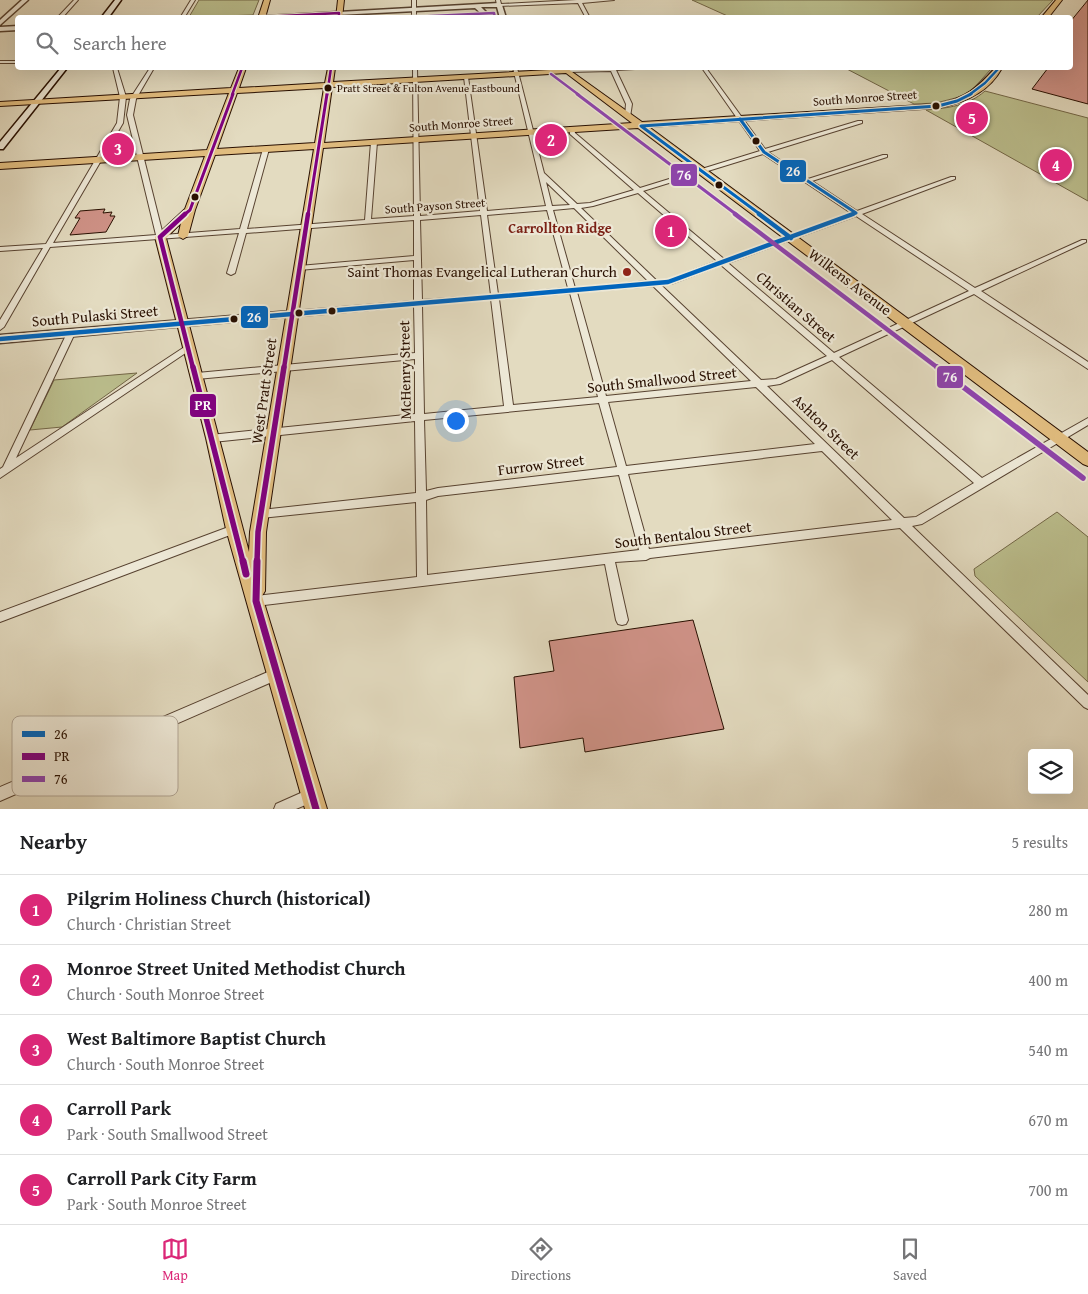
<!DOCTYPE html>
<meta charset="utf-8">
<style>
body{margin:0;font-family:"Gentium Book Plus",serif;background:#f2f2f2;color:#202124}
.controls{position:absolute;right:15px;bottom:15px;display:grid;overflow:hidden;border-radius:5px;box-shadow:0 5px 20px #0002}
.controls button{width:45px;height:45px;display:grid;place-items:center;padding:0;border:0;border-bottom:1px solid #e0e0e0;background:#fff;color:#202124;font:25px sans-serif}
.you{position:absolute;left:455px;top:420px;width:18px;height:18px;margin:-12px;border:4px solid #fff;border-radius:50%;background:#1a73e8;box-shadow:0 0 0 8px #1a73e833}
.badge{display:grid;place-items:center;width:32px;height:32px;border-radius:50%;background:#db2777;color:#fff;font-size:16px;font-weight:700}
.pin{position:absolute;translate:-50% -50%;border:2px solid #fff;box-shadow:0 1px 5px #0006}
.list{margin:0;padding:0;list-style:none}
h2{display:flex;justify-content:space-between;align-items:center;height:65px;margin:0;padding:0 20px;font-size:21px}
h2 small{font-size:16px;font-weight:400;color:#757577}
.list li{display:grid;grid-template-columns:32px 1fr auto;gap:15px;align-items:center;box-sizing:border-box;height:70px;padding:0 20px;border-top:1px solid #e0e0e0}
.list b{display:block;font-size:19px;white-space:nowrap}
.list p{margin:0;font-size:16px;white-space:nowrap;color:#757577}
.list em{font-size:16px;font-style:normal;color:#757577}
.icon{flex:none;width:28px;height:28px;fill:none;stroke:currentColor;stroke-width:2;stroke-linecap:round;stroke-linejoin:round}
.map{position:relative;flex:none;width:1088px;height:809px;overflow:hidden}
.search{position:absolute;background:#fff;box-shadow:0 5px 20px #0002;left:15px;right:15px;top:15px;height:55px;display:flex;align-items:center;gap:12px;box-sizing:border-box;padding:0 18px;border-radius:5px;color:#757577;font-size:19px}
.sheet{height:415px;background:#fff}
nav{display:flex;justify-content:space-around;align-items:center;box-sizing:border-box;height:70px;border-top:1px solid #e0e0e0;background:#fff;font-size:14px;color:#757577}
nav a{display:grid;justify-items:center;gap:2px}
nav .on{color:#db2777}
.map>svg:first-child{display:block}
</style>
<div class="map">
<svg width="1088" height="809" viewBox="0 0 1088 809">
<rect width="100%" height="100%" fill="#e3dbc0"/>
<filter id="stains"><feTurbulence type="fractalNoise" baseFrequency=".004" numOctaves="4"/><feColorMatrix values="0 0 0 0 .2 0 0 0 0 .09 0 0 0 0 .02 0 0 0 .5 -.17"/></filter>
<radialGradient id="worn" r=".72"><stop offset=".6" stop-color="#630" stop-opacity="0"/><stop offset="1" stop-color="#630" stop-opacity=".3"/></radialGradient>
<path fill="#bbbe8d" stroke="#726646" d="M199,0H259L253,15L189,17Z
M692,0H1053L1037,17L732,18Z
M845,68H992L972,90L963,96L936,103L914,104Z
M985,91L1088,118V201L926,110C948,108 968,106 985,91Z
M137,373L62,427L30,430L54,380Z
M1057,512L1088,537V682L975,576L974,569Z"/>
<path fill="#cf9287" stroke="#280f00" d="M1088,0V104L1032,89L1048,68H1070V22Z
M105,209L103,213L112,212L110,216H115L106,232L70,235L80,218H75L80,211Z
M693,620L724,729L585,752L583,738L520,748L514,677L554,671L549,641Z"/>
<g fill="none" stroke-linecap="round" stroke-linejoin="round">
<defs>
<path id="minor" d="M74,0H78L62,18H57Z
M191,0H195L184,18H180Z
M412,0H416V18H412Z
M496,0H500L501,4L577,0H614L582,3L590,18H586L578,3L499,6L497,5Z
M0,61H18V63H0Z
M113,68H117L126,97L123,123L53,243L156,235L127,115L130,99L150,68H154L136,99L133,115L163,235L240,229L263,149L266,147L269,149L247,229L365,220L371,142L374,140L377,142L371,219L414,216L413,68H417L420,216L480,211L464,77L466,76L468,77L487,211L546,206L513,68H517L544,173L577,204L590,203L634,190L570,134V129H574L575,133L640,188L760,151L702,68H706L765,149L858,121H862V123L768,152L808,179L883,155H887V157L812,181L857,211L951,177H955V179L862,214L975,288L1082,240H1086V242L981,291L1088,362V369L974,294L839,357L982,478L1088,418V425L922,524L912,526L1088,695V709L1084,707L900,528L650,558L646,560L615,562L628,620L626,624L622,625L618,624L616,620L605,564L256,606L252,605L250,601L252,597L256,596L417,577L416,502L261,518L257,517L256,514L257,511L261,510L416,493L415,421L213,442L210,441L208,438L210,435L415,414V359L197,379L193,376L197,373L415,353L414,306L292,317L288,314L292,311L414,301V260L299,270L295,268L299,266L414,256V220L246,233L235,273L231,275L227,273L239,233L50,247L4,327L0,330V320L43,248L0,251V247L46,244L117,123L120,97ZM763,154L851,213L724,259L643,191ZM546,182L570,205L552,206ZM638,193L717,261L667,280L657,281L581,208L593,206ZM574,208L648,281L575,288L553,210ZM547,210L568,288L498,294L487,215ZM481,215L491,295L422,300L420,220ZM856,216L969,291L834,353L728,263ZM721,265L827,356L776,379L761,380L661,285L671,284ZM653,286L751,381L606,396L577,292ZM570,293L598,397L513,405L499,299ZM491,299L504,406L424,414L422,305ZM832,360L974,483L916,517L904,518L767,386L780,384ZM756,387L815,444L626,466L608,402ZM599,403L617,467L438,488L426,491L424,420ZM822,451L892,520L649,549L628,474ZM619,475L639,550L427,575L426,500L438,496Z
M610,68H637L635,69L616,70L632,104L630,117L625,116L626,104L611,71L568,72L566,71L568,70Z
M71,330L75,333L16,458L186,346H192L193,348L0,478V469L3,467L67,333Z
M234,525L238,526L239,529L238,532L0,622V612Z
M277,668L281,670L283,674L281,678L0,801V787Z
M312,788L317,790L319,795L317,800L296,809H274L276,804Z"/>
<path id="tertiary" d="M22,0H28L0,25V20Z
M499,3L502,5L506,18H500L497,7H481L492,18H486L475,8L278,18H233Z
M18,26V30L0,31V27Z
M292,311L295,312L297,314L295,316L0,343V335Z"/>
<path id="secondary" d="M115,0H121L108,18H101Z
M61,68H67L3,149H0V142Z"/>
<path id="primary" d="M264,0H270L265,18H258Z
M338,0H344L342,18H336Z
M1056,0H1062L1048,18H1041Z
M239,68H246L239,88L325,83L328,68H335L333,82L568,69L642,122L938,104C966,98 977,88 995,68H1002C989,92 965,103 938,108L649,127L1088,452V466L1083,464L638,128L323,148L266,532L265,591L262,596L327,809H305L226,529L206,438L155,237L185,209L205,156L0,169V163L207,150L229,93L0,106V102L231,88ZM566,73L632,123L324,143L332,87ZM324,88L315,143L217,149L237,93ZM314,149L250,532L249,552L166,238L181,223L178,236L183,239L188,236L195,210L215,155Z"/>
</defs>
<use href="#minor" stroke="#574230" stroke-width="2"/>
<use href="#tertiary" stroke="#574230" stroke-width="3"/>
<use href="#secondary" stroke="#280f00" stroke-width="3"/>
<use href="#primary" stroke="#280f00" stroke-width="2"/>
<use href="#minor" fill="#ede8d6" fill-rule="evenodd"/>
<use href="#tertiary" fill="#ede8d6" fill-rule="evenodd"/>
<use href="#secondary" fill="#ede8d6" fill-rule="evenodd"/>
<use href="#primary" fill="#e2be80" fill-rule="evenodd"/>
<defs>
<path id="bus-1-far2" d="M969,95L985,83L999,68"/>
<path id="bus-1-far1" d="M740,119L764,152L856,213
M641,126L938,106L957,101L971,94
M641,126L761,215
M850,215L856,213"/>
<path id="bus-1" d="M759,214L791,238
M0,339L668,282L853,214"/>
<path id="bus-2-far4" d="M245,18L339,13V18
M232,95L242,68
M327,95L331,68"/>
<path id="bus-2-far3" d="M184,215L190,210L233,94
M308,215L327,94"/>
<path id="bus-2-far2" d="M160,237L193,368
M160,237L185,214
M284,368L308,214"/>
<path id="bus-2-far1" d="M193,367L243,562
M257,562L258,532L284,367"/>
<path id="bus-2" d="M243,561L246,574
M257,561L256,601L316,809"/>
<path id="bus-3-far3" d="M391,18L494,13L495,18
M551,74L579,95"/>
<path id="bus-3-far2" d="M577,94L737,215"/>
<path id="bus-3-far1" d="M735,214L938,368"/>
<path id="bus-3" d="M937,367L1083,478"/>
</defs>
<use href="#bus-1-far2" stroke="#ede8d6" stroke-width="4.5"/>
<use href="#bus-1-far1" stroke="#ede8d6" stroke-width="5.5"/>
<use href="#bus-1" stroke="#ede8d6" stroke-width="8"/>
<use href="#bus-2-far4" stroke="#ede8d6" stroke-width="4.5"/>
<use href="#bus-2-far3" stroke="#ede8d6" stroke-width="5.5"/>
<use href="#bus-2-far2" stroke="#ede8d6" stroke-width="8"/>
<use href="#bus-2-far1" stroke="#ede8d6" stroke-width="9"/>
<use href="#bus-2" stroke="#ede8d6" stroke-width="11"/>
<use href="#bus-3-far3" stroke="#ede8d6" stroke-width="4.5"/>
<use href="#bus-3-far2" stroke="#ede8d6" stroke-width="5.5"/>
<use href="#bus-3-far1" stroke="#ede8d6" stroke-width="8"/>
<use href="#bus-3" stroke="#ede8d6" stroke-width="9"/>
<use href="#bus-1-far2" stroke="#0065bd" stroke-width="2.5"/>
<use href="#bus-1-far1" stroke="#0065bd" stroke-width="3"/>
<use href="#bus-1" stroke="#0065bd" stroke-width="4.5"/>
<use href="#bus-2-far4" stroke="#800080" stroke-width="2.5"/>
<use href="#bus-2-far3" stroke="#800080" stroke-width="3"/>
<use href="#bus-2-far2" stroke="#800080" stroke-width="4.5"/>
<use href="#bus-2-far1" stroke="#800080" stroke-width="5.5"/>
<use href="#bus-2" stroke="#800080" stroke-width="7"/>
<use href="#bus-3-far3" stroke="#8e44ad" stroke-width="2.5"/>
<use href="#bus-3-far2" stroke="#8e44ad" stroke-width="3"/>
<use href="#bus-3-far1" stroke="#8e44ad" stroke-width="4.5"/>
<use href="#bus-3" stroke="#8e44ad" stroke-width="5.5"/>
</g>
<g fill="#280f00" stroke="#ede8d6" stroke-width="2">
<circle cx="328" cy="88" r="4.5"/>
<circle cx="936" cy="106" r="4.5"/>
<circle cx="756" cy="141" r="4.5"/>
<circle cx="719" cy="185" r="4.5"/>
<circle cx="195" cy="197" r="4.5"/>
<circle cx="332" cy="311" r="4.5"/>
<circle cx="299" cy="313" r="4.5"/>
<circle cx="234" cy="319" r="4.5"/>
</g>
<circle fill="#8f2418" stroke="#ede8d6" stroke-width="2" cx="627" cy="272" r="5"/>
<g text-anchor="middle" stroke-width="4.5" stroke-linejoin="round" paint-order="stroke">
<g font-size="11" fill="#280f00" stroke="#ede8d6" text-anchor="start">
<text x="337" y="92">Pratt Street &amp; Fulton Avenue Eastbound</text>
</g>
<g font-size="12" fill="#280f00" stroke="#ede8d6">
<text transform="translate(865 98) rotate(-4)" y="4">South Monroe Street</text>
<text transform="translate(461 124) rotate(-4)" y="4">South Monroe Street</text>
<text transform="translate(435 206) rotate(-4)" y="4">South Payson Street</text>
</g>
<g font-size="14" font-weight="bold" fill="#7a1f14" stroke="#ede8d6">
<text x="560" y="233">Carrollton Ridge</text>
</g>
<g font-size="15" fill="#280f00" stroke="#ede8d6" text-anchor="end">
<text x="617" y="277">Saint Thomas Evangelical Lutheran Church</text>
</g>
<g font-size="15" fill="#280f00" stroke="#ede8d6">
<text transform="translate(850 282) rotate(37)" y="5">Wilkens Avenue</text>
<text transform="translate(796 307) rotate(41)" y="5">Christian Street</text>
<text transform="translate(95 316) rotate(-5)" y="5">South Pulaski Street</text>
<text transform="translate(405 370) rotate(-91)" y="5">McHenry Street</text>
<text transform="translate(662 380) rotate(-6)" y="5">South Smallwood Street</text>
<text transform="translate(264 391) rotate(-82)" y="5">West Pratt Street</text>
<text transform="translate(826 427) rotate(44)" y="5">Ashton Street</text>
<text transform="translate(541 465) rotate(-7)" y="5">Furrow Street</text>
<text transform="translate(683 535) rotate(-7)" y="5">South Bentalou Street</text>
</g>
</g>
<rect x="12" y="716" width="166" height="80" rx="8" fill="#ede8d6" stroke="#b2a796" stroke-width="1"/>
<rect x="22" y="731" width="23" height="6" fill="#0065bd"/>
<rect x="22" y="753" width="23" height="7" fill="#800080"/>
<rect x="22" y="776" width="23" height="6" fill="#8e44ad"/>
<g font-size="14" fill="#280f00">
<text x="54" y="739">26</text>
<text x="54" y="761">PR</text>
<text x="54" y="784">76</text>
</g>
<g stroke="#ede8d6" stroke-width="2">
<rect x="779" y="159" width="28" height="24" rx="5" fill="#0065bd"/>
<rect x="670" y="163" width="28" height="24" rx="5" fill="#8e44ad"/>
<rect x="240" y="305" width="29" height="24" rx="5" fill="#0065bd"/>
<rect x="936" y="365" width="28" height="24" rx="5" fill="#8e44ad"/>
<rect x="189" y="393" width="28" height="25" rx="5" fill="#800080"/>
</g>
<g font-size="14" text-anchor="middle" font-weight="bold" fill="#fff">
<text x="793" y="176">26</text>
<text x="684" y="180">76</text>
<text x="254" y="322">26</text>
<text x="950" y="382">76</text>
<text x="203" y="410">PR</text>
</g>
<rect width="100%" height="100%" filter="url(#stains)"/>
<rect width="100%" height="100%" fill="url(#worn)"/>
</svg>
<div class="controls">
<button><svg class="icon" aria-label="layers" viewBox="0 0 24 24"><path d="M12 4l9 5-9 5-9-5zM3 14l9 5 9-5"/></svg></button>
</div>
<div class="you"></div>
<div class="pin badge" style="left:671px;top:231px">1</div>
<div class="pin badge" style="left:551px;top:140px">2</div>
<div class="pin badge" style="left:118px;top:149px">3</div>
<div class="pin badge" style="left:1056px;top:165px">4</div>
<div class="pin badge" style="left:972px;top:118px">5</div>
<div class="search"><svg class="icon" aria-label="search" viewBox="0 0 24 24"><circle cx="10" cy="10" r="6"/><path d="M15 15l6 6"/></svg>Search here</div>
</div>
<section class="sheet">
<h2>Nearby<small>5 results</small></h2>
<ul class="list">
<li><span class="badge">1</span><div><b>Pilgrim Holiness Church (historical)</b><p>Church · Christian Street</p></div><em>280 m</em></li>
<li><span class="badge">2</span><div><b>Monroe Street United Methodist Church</b><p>Church · South Monroe Street</p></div><em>400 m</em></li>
<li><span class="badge">3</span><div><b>West Baltimore Baptist Church</b><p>Church · South Monroe Street</p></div><em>540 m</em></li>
<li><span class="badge">4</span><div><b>Carroll Park</b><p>Park · South Smallwood Street</p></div><em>670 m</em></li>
<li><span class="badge">5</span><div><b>Carroll Park City Farm</b><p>Park · South Monroe Street</p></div><em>700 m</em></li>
</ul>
</section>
<nav>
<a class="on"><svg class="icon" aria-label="map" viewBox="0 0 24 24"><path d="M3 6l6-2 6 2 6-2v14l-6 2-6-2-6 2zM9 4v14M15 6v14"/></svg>Map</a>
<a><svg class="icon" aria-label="directions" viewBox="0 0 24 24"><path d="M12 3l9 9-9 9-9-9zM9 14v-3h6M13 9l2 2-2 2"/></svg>Directions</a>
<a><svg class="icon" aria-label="saved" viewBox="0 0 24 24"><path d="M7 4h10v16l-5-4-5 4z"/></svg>Saved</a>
</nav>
